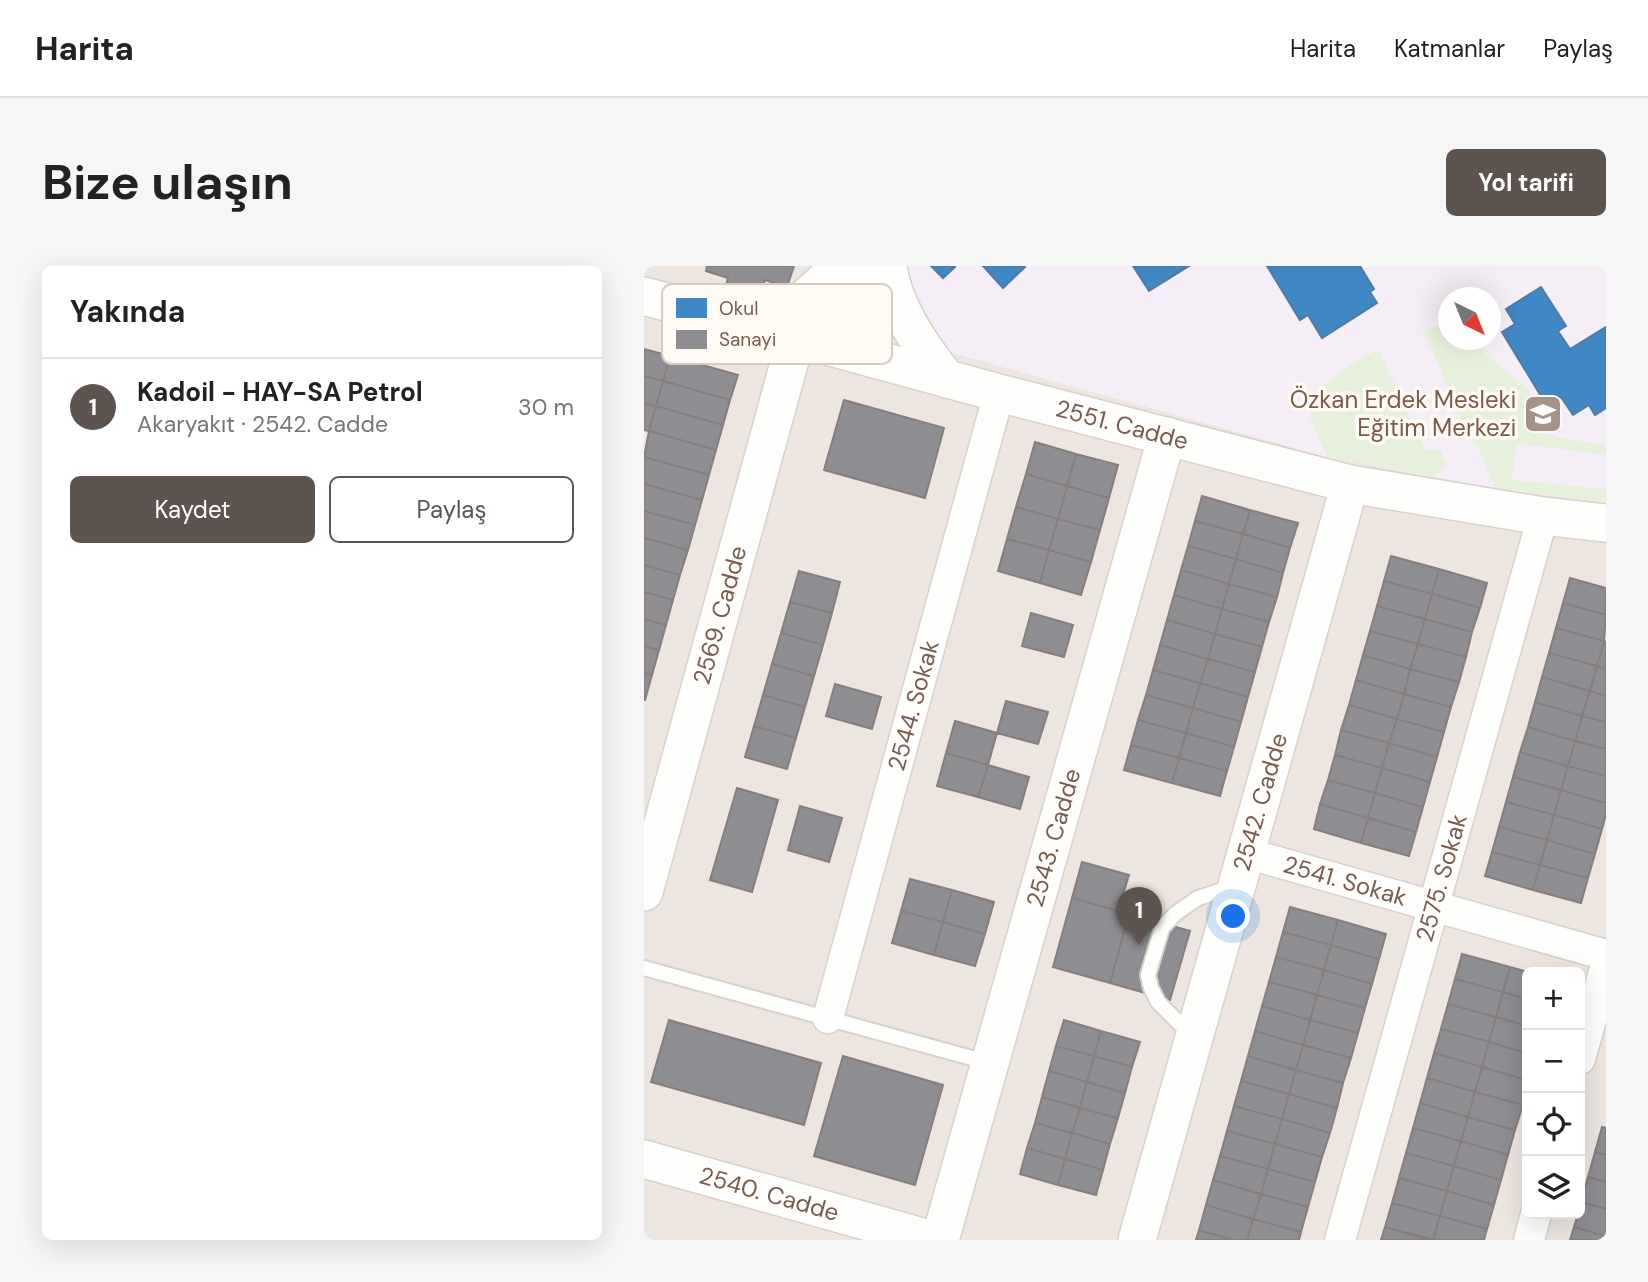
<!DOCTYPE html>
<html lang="tr">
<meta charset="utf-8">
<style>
body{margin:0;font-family:"DM Sans",sans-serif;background:#f6f6f6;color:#222}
.controls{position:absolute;right:21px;bottom:21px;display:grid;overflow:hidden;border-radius:10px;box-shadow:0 7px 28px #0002}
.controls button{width:63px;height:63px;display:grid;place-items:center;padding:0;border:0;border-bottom:2px solid #e0e0e0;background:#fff;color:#222;font:35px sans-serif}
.compass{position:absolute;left:794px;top:21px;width:63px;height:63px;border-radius:50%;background:#fff;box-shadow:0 7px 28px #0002;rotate:137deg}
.you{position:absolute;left:590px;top:651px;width:24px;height:24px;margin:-18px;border:5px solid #fff;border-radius:50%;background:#1a73e8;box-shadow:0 0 0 10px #1a73e833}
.badge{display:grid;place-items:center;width:46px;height:46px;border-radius:50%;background:#5d544f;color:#fff;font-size:23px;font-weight:700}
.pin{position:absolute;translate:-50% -58px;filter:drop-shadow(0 2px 4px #0008)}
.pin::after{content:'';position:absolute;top:37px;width:24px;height:21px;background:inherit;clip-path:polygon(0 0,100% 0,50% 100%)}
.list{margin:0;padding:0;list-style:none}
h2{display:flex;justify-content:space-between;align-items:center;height:91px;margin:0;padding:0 28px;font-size:30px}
h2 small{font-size:23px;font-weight:400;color:#767676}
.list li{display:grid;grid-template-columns:46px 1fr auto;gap:21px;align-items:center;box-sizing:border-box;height:98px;padding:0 28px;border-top:2px solid #e0e0e0}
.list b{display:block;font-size:26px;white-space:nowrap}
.list p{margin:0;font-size:23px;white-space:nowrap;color:#767676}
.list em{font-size:23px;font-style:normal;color:#767676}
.actions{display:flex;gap:14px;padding:21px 28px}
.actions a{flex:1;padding:16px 0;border:2px solid #5d544f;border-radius:10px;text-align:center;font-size:24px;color:#5d544f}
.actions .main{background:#5d544f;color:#fff}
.icon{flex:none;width:38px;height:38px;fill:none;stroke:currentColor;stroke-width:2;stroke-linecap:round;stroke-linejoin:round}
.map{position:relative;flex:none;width:962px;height:974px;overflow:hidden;border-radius:10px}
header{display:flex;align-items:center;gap:42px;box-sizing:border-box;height:98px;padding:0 35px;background:#fff;border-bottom:2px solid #e0e0e0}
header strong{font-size:33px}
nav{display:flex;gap:38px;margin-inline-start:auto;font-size:24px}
.intro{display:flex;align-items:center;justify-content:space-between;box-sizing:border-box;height:168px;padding:0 42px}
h1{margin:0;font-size:49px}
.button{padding:18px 32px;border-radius:10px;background:#5d544f;color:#fff;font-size:24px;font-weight:700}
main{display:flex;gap:42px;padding:0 42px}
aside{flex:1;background:#fff;border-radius:10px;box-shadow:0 7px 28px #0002}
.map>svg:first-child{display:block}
</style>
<header>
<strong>Harita</strong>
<nav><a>Harita</a><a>Katmanlar</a><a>Paylaş</a></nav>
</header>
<div class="intro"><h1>Bize ulaşın</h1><a class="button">Yol tarifi</a></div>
<main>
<aside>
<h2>Yakında<small></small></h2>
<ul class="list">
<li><span class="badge">1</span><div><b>Kadoil - HAY-SA Petrol</b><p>Akaryakıt · 2542. Cadde</p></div><em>30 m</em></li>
</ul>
<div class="actions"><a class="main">Kaydet</a><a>Paylaş</a></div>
</aside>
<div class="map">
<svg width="962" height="974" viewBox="0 0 962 974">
<rect width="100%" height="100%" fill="#f9f5f0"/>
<path fill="#ede5e0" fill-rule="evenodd" d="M0,0H962V974H0ZM804,32H846V74H804ZM883,706H936V948H883Z"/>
<path fill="#f6eef6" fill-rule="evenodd" d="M258,0H962V238L851,222L683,191L301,85ZM804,32H846V74H804Z"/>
<path fill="#e7f0db" d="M804,54V74H832L843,89L885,124L897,165L903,169L962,180V189L873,178L867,214L962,223V238L851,222L834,180L825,175L781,66Z
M734,83L782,185L796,184L803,198L789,211L683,191L666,151C668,144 670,136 674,130C687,109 714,95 734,83Z"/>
<path fill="#3f88c5" stroke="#517ba1" stroke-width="2" d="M287,0H310L311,1L299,12Z
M339,0H380L381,1L359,22Z
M489,0H545L505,25Z
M623,0H716L730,23L726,26L733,37L678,72L664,49L656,54Z
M897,21L922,60L914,65L926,83L962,61V142L951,149L945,139L929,149L917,131L903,140L858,66L871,58L862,43Z"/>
<path fill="#8d8d92" stroke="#877e7d" stroke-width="2" d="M63,0H150L143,21L121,14L115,34L81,23L84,12L62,5Z
M0,83L26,90L19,115L0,110Z
M26,90L94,109L86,134L19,115Z
M0,110L19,115L12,140L0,137Z
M19,115L86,134L79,159L12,140Z
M200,134L300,162L281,232L180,204Z
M0,137L12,140L5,165L0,164Z
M12,140L79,159L72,184L5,165Z
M5,165L72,184L65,209L0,191Z
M391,176L432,188L423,220L382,208Z
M432,188L474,199L465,232L423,220Z
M0,191L65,209L58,234L0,218Z
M382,208L423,220L414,253L372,241Z
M0,218L58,234L51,259L0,245Z
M423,220L465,232L456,264L414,253Z
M558,230L606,244L599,268L551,255Z
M372,241L414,253L405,284L363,273Z
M606,244L654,257L646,282L599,268Z
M0,245L51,259L44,284L0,272Z
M414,253L456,264L447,296L405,284Z
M551,255L599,268L592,293L544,280Z
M599,268L646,282L639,307L592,293Z
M0,272L44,284L36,309L0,299Z
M363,273L405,284L396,317L354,305Z
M544,280L592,293L585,318L537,304Z
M405,284L447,296L437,329L396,317Z
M747,290L795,303L788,328L740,315Z
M592,293L639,307L633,331L585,318Z
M0,299L36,309L29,334L0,326Z
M795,303L843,317L836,342L788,328Z
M537,304L585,318L578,343L530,329Z
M155,305L196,316L188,347L146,336Z
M926,312L962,322V349L919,337Z
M740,315L788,328L781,353L733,340Z
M585,318L633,331L625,356L578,343Z
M0,326L29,334L22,359L0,353Z
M788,328L836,342L828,366L781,353Z
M530,329L578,343L571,368L523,354Z
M146,336L188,347L179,379L137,367Z
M919,337L962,349L960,375L912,362Z
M733,340L781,353L774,378L726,365Z
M578,343L625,356L618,381L571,368Z
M387,347L429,359L420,391L378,380Z
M0,353L22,359L15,384L0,380Z
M781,353L828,366L822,391L774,378Z
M523,354L571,368L564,393L516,379Z
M912,362L960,375L953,400L905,387Z
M726,365L774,378L766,403L719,389Z
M137,367L179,379L170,410L128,398Z
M571,368L618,381L611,406L564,393Z
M960,375L962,376V403L953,400Z
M774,378L822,391L815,416L766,403Z
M516,379L564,393L556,417L509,404Z
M0,380L15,384L8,409L0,407Z
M905,387L953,400L946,425L898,411Z
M719,389L766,403L760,428L712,414Z
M564,393L611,406L604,431L556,417Z
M128,398L170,410L161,441L119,429Z
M953,400L962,403V430L946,425Z
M766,403L815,416L807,441L760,428Z
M509,404L556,417L549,442L502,429Z
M0,407L8,409L1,434H0Z
M898,411L946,425L938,450L891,436Z
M712,414L760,428L753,453L705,439Z
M556,417L604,431L597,456L549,442Z
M191,418L237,431L228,463L182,450Z
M946,425L962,430V456L938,450Z
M760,428L807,441L800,466L753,453Z
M119,429L161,441L152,472L110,460Z
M502,429L549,442L542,467L494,454Z
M362,435L404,446L394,478L353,467Z
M891,436L938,450L931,475L884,461Z
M705,439L753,453L745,477L697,464Z
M549,442L597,456L590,481L542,467Z
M938,450L962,456V483L931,475Z
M753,453L800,466L793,491L745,477Z
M494,454L542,467L535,492L487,479Z
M311,455L353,467L344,499L302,487Z
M110,460L152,472L143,503L101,491Z
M884,461L931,475L924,500L876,486Z
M697,464L745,477L738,502L691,489Z
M542,467L590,481L583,505L535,492Z
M931,475L962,483V510L924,500Z
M745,477L793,491L786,516L738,502Z
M487,479L535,492L528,517L480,504Z
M876,486L924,500L917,524L869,511Z
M302,487L344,499L334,531L293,520Z
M691,489L738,502L731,527L684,514Z
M535,492L583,505L576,530L528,517Z
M344,499L385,511L376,543L334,531Z
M924,500L962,510V537L917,524Z
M738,502L786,516L779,541L731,527Z
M869,511L917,524L910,549L862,536Z
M684,514L731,527L724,552L676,538Z
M93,522L134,534L108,626L66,614Z
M917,524L962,537V548L958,563L910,549Z
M731,527L779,541L772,566L724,552Z
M862,536L910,549L903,574L855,561Z
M676,538L724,552L717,577L670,563Z
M156,540L198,552L185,596L144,584Z
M910,549L958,563L951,588L903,574Z
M724,552L772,566L765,590L717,577Z
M855,561L903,574L896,599L848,586Z
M903,574L951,588L944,612L896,599Z
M848,586L896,599L889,624L841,610Z
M438,596L485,609L474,645L428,632Z
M896,599L944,612L937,637L889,624Z
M266,613L308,624L299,656L257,645Z
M308,624L350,636L341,668L299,656Z
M428,632L485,648L466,717L409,701Z
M646,641L694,654L687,679L639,666Z
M257,645L299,656L290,689L248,677Z
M485,648L546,665L526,734L466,717Z
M694,654L742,668L735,693L687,679Z
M299,656L341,668L331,700L290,689Z
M639,666L687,679L680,704L632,691Z
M687,679L735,693L728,718L680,704Z
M818,688L866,701L859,726L811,713Z
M632,691L680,704L673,729L625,716Z
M866,701L884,706L883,733L859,726Z
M680,704L728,718L721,742L673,729Z
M811,713L859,726L852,751L804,738Z
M625,716L673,729L666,754L618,740Z
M859,726L883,733V760L852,751Z
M673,729L721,742L714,767L666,754Z
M804,738L852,751L845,776L797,763Z
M618,740L666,754L659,779L611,765Z
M852,751L883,760V787L845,776Z
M25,754L177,797L160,859L7,816Z
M420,754L457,765L450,790L412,780Z
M666,754L714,767L707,792L659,779Z
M797,763L845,776L838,801L790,787Z
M457,765L496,776L488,801L450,790Z
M611,765L659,779L652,804L604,790Z
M845,776L883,787V814L838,801Z
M659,779L707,792L699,817L652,804Z
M412,780L450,790L443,816L405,805Z
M790,787L838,801L831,826L783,812Z
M199,790L299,819L271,919L170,890Z
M450,790L488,801L481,827L443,816Z
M604,790L652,804L645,828L597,815Z
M838,801L883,814L879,839L831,826Z
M652,804L699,817L693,842L645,828Z
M405,805L443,816L436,842L398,831Z
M783,812L831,826L824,851L776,837Z
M597,815L645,828L638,853L590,840Z
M443,816L481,827L474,852L436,842Z
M831,826L879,839L871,864L824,851Z
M645,828L693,842L686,867L638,853Z
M398,831L436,842L428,867L391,857Z
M776,837L824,851L817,875L769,862Z
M590,840L638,853L631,878L583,865Z
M436,842L474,852L466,878L428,867Z
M824,851L871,864L864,889L817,875Z
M638,853L686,867L678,891L631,878Z
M391,857L428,867L421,893L383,882Z
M958,861L962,862V889L951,886Z
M769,862L817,875L810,900L762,887Z
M583,865L631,878L624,903L576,890Z
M428,867L466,878L459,904L421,893Z
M817,875L864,889L857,914L810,900Z
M631,878L678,891L671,916L624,903Z
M383,882L421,893L414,919L376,908Z
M951,886L962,889V916L944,911Z
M762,887L810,900L803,925L755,912Z
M576,890L624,903L617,928L569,914Z
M421,893L459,904L452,929L414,919Z
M810,900L857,914L850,939L803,925Z
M624,903L671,916L664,941L617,928Z
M944,911L962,916V943L937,936Z
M755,912L803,925L796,950L748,937Z
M569,914L617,928L609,953L562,939Z
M803,925L850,939L843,963L796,950Z
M617,928L664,941L657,966L609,953Z
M937,936L962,943V970L930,961L934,948H936Z
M748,937L796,950L789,974L741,961Z
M562,939L609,953L603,974H589L555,964Z
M796,950L843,963L840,974H789Z
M609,953L657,966L655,974H603Z
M741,961L785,974H737Z
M930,961L962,970V974H926Z
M555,964L589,974H552Z"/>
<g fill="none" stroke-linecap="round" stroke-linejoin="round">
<defs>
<path id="service" d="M0,702L346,797
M549,771L514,736L507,722L504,709L518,662L531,648L554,632L588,621"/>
<g id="minor">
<path id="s1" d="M602,587L962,689"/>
<path id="s2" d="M184,752L355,127"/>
<path d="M936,793L962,699"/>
<path id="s3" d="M696,974L899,250"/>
<path d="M885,974L892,948"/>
</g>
<g id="tertiary">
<path d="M244,0C249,41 277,81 303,113"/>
<path id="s4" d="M0,30L355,127L706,218L899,250L962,257"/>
<path d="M125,65L197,0"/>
<path d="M168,77L220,0"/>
<path id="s5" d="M0,626L152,72"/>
<path id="s6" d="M0,893L289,974"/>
<path id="s7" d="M296,974L523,170"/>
<path id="s8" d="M493,974L706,218"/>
</g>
</defs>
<use href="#service" stroke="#d7d1cb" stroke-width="18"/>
<use href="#minor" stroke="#d7d1cb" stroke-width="33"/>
<use href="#tertiary" stroke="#d7d1cb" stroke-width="40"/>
<use href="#service" stroke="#fefefd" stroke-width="14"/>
<use href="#minor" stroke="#fefefd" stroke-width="30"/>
<use href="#tertiary" stroke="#fefefd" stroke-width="37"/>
</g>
<defs>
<symbol id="school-square" viewBox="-11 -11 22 22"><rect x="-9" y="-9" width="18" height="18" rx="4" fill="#a69286" stroke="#fffaf3"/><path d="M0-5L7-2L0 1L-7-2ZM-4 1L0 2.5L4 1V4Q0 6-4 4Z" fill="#fff"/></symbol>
</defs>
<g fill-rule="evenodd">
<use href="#school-square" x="877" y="126" width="44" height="44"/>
</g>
<g text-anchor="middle" stroke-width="7" stroke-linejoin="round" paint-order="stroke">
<g font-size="24" fill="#7a5c4d" stroke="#fffaf3" text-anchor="end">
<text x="872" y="142">Özkan Erdek Mesleki<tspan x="872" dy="28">Eğitim Merkezi</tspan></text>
</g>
<g font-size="24" fill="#7a5c4d" stroke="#fffaf3">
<text dy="8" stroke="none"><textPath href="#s4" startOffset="495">2551. Cadde</textPath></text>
<text dy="8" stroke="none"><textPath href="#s5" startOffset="287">2569. Cadde</textPath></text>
<text dy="8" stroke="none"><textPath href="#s2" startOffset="324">2544. Sokak</textPath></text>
<text dy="8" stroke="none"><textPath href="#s8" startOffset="455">2542. Cadde</textPath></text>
<text dy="8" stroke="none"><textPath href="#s7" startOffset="418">2543. Cadde</textPath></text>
<text dy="8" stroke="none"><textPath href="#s3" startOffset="376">2575. Sokak</textPath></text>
<text dy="8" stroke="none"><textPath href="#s1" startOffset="103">2541. Sokak</textPath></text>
<text dy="8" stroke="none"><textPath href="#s6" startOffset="130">2540. Cadde</textPath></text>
</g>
</g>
<rect x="18" y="18" width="230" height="80" rx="10" fill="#fffaf3" stroke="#d7cbc1" stroke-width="2"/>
<rect x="32" y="32" width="31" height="20" fill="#3f88c5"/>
<rect x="32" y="64" width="31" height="19" fill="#8d8d92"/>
<g font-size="19" fill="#7a5c4d">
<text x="75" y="49">Okul</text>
<text x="75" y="80">Sanayi</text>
</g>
</svg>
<div class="controls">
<button>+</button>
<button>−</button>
<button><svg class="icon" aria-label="locate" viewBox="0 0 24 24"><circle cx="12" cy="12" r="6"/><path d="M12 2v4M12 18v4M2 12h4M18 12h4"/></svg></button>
<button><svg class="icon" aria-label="layers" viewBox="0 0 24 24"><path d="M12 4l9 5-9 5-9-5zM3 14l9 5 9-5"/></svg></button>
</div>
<svg class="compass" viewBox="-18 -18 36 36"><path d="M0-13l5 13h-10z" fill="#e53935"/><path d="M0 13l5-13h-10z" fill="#767676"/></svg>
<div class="you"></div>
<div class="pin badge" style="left:495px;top:679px">1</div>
</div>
</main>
